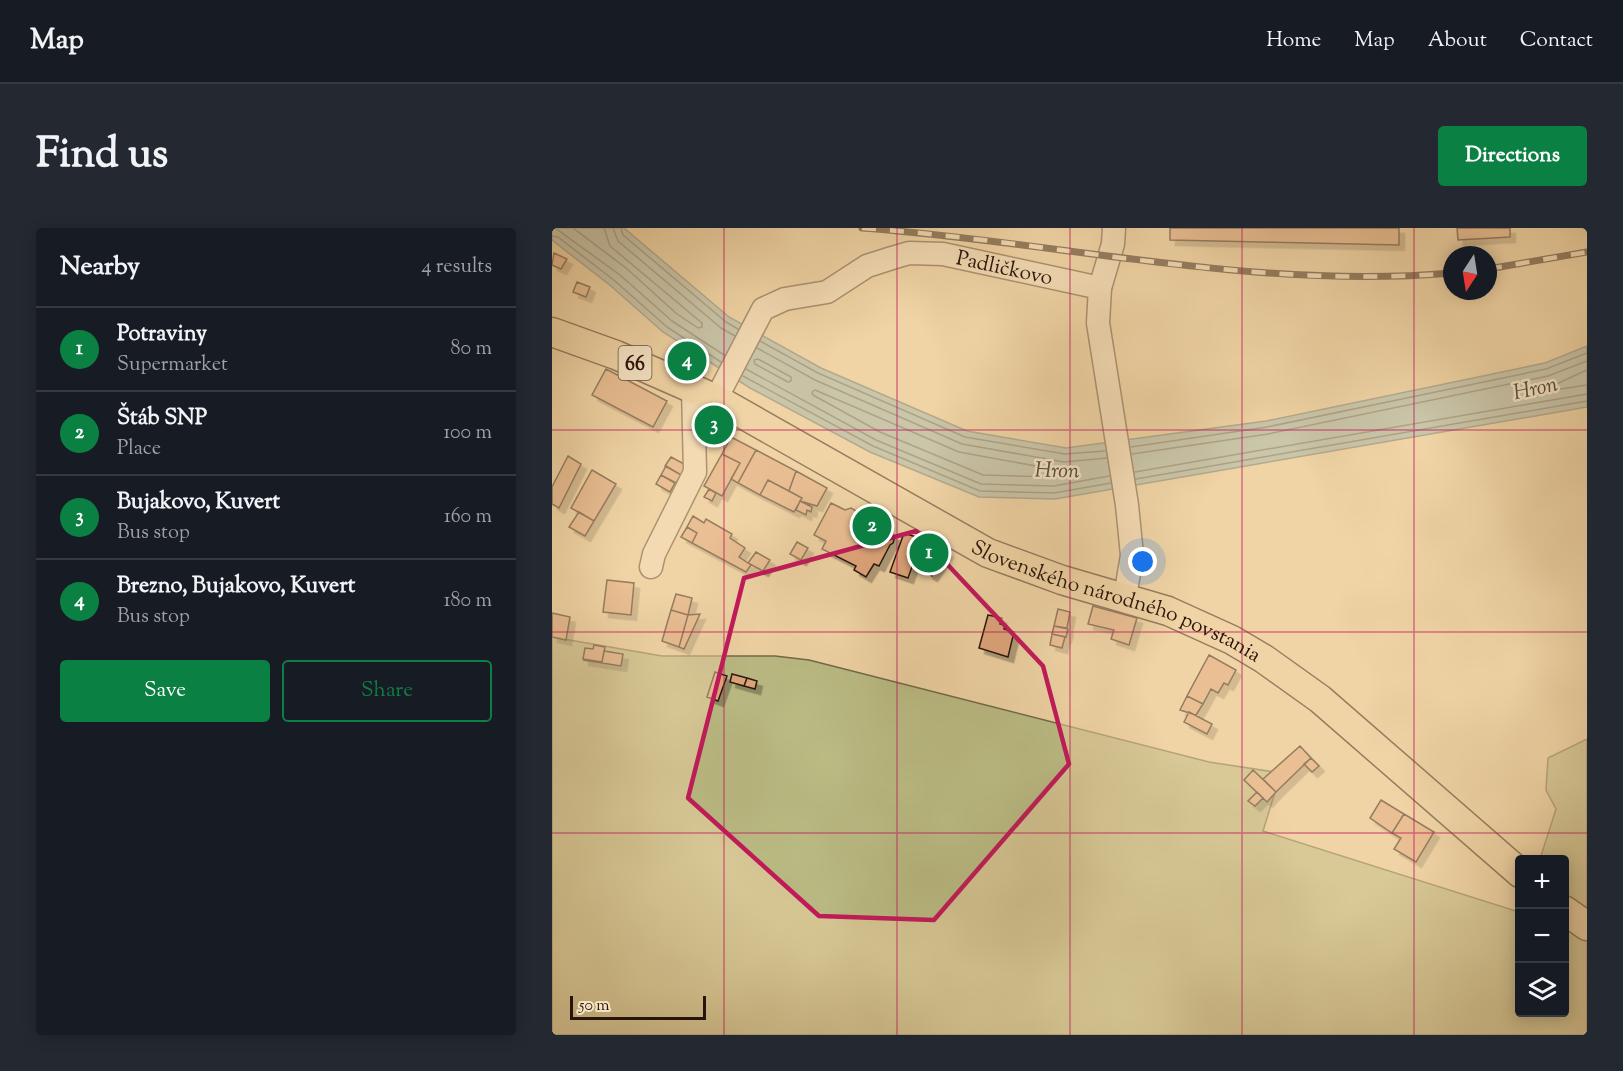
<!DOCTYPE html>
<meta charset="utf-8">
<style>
body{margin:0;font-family:"Sorts Mill Goudy",serif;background:#242831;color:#f1f3f6}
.controls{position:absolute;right:18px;bottom:18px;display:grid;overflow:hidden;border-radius:6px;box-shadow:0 3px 15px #0003}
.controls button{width:54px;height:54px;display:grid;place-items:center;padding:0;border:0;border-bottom:2px solid #363941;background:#171b24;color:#f1f3f6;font:30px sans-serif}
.compass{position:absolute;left:891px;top:18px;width:54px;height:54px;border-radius:50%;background:#171b24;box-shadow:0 3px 15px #0003;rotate:192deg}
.scale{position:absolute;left:18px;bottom:15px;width:136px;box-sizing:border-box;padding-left:6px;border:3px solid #27140c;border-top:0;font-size:16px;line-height:21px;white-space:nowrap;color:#27140c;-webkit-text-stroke:4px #f5e3c4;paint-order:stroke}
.you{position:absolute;left:591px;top:334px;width:21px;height:21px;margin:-15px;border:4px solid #fff;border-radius:50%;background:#1a73e8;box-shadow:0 0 0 9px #1a73e833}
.badge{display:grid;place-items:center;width:39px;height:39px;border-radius:50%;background:#0b8043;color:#fff;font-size:20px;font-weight:700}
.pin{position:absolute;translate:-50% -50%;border:3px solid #fff;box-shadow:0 2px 6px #0006}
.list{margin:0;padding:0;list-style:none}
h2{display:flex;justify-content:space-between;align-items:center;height:78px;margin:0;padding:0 24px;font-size:26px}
h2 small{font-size:20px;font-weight:400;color:#9ea1a6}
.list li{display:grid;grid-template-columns:39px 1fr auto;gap:18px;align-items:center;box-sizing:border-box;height:84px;padding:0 24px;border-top:2px solid #363941}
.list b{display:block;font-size:22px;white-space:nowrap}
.list p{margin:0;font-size:20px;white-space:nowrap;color:#9ea1a6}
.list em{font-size:20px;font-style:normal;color:#9ea1a6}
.actions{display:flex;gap:12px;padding:18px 24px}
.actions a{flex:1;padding:14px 0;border:2px solid #0b8043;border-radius:6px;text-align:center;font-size:21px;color:#0b8043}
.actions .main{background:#0b8043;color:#fff}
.icon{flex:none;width:33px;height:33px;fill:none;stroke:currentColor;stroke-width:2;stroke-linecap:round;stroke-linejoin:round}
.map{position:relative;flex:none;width:1035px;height:807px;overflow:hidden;border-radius:6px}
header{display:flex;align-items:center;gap:36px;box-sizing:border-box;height:84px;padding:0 30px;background:#171b24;border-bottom:2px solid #363941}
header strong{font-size:28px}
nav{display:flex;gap:33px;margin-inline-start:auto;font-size:21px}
.intro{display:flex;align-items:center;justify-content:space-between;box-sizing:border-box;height:144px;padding:0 36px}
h1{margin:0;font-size:42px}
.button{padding:15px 27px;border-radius:6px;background:#0b8043;color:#fff;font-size:21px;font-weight:700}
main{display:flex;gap:36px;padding:0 36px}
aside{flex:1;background:#171b24;border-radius:6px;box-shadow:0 3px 15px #0003}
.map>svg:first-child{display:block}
</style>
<header>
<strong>Map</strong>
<nav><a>Home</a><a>Map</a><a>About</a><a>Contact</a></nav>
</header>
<div class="intro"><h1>Find us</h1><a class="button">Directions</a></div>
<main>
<aside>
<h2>Nearby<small>4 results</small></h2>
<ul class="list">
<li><span class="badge">1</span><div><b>Potraviny</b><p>Supermarket</p></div><em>80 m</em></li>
<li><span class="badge">2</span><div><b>Štáb SNP</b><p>Place</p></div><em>100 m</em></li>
<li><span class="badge">3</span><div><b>Bujakovo, Kuvert</b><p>Bus stop</p></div><em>160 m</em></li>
<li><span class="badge">4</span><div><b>Brezno, Bujakovo, Kuvert</b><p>Bus stop</p></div><em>180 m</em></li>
</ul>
<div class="actions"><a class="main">Save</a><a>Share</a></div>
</aside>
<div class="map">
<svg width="1035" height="807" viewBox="0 0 1035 807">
<defs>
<filter id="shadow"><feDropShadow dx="5.5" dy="5.5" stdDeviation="0" flood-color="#0004"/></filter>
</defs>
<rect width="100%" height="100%" fill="#f0d4a5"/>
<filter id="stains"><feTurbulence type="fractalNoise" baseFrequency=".00333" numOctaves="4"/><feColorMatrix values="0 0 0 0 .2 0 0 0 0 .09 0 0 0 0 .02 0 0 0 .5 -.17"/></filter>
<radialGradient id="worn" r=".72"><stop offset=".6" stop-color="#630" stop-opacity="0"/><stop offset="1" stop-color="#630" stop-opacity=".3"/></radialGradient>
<path fill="#bbbc85" stroke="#716848" stroke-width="1.5" d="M0,409L110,428H223L257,432L657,534L729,545L711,603L967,684L968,784H1012V632L988,631L1004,581L994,562L996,530L1035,511V807H0Z"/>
<path fill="#9cb7af" stroke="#6d766e" stroke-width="1.5" d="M0,0H72L177,89L269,140L415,203L514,220L714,193L993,135L1035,118V179L503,271L427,269L318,224L198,160L111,104L59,58L0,12Z"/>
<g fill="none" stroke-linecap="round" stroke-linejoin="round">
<path stroke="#62665e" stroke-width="1.5" d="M3,0L68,47L120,93L172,127
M21,0L74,40L125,86L146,100L150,99V95L58,18L52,0
M61,0L66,13L169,100L183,108
M69,0L71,7L174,94L186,101
M0,8L6,9L63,53L115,99L169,134
M208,113L266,145L413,209L513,226L553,223
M205,120L263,152L410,216L512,234L555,230
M206,131L239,149V153L236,154L203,136L202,132Z
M194,141L324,212L429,256L502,258L557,248
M1035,142L998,159L1002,162L1035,157
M191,148L321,218L428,263L502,265L559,255
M263,162L407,224L506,242L508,246L501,249L431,247L328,204L261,167L260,164Z
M579,219L715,199L994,141L1035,125
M580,226L716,206L996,148L1035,133
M583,244L1035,166
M584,251L1035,173"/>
</g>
<path fill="#e1a67c" stroke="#27140c" stroke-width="1.5" filter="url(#shadow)" d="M618,0H847V17L618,12Z
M905,0H958V9L906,12Z
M2,25L15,31L9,41L0,37Z
M25,54L38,59L34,69L21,64Z
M54,141L115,173L101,199L40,167Z
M159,192L167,196L163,203L156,198Z
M179,209L204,222L186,255L179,251L188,235L170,226Z
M204,222L244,243L237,263L216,252L208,267L186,255Z
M170,226L188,235L170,268L152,258Z
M16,228L29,236L7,280L0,276V259Z
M119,229L134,237L129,247L113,238Z
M114,238L129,247L124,255L109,247Z
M40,242L64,256L42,293L19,280Z
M244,243L275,260L265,278L248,273L250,270L237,263Z
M109,247L123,255L118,264L104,256Z
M216,252L250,270L242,284L208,267Z
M157,261L164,265L160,273L152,269Z
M248,273L260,279L259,284L255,282L254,287L244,282Z
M279,275L293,282L299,280L306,284L308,291L343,308L341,315L338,317L327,338L322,336L314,349L302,342L304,338L270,321L274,313L262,307Z
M27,284L42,293L33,308L17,299Z
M141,288L152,295L154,291L180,306L178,310L193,320L187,329L199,337L194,344L140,315L145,305L135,299Z
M135,299L145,305L140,315L129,309Z
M352,305L370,311L356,350L338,344Z
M370,311L396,324L380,348L375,345L379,339L363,330Z
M245,314L256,320L249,332L238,326Z
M204,324L218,332L211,343L196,335Z
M55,352L82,355L79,387L51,384Z
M124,366L140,370L136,387L119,382Z
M541,378L585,390L577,417L559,411L562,402L536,396Z
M506,381L518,384L515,400L502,398Z
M119,382L136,387L127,419L110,413Z
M0,385L18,389L14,412L0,409Z
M148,386L132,421L127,419L136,387Z
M436,387L450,390L448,396L453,397L452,401L462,404L456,429L427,420Z
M502,398L516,401L514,409L500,406Z
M500,406L513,409L510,420L498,417Z
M42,417L53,419L50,434L31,431L33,420L41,421Z
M52,423L71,426L69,438L31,432L50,434Z
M657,427L684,442L676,457L672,455L666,465L659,461L651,476L635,468Z
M163,444L175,448L166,473L155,469Z
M180,446L195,450L192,458L178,454Z
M195,450L205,453L203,461L192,458Z
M635,468L651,476L644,487L628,482Z
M637,484L660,496L655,506L632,494Z
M748,518L759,530L724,564L711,551Z
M759,530L767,538L760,544L752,536Z
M701,542L724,564L715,574L692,552Z
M705,564L711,570L703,578L696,573Z
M829,572L852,586L840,605L818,590Z
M852,586L882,604L864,634L842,621L849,610L840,605Z"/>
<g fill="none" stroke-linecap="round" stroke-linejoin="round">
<defs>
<g id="minor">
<path d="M562,0L561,16L548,60L546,95L575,277L580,327L573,369"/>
<path id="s1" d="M164,171L211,81L233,71L275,64L315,38L340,30L357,25L391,26L548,60"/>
<path d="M99,339L102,326L143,244L141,160"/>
</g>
<g id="major">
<path id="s2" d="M0,104L64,127L164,171L436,325L510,352L616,383L680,412L712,431L768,471L968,645"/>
<path d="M1012,682L1035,698"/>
</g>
</defs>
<use href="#minor" stroke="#594432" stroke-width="25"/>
<use href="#major" stroke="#27140c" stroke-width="31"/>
<use href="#minor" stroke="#f5e3c4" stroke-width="22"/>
<use href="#major" stroke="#f0d4a5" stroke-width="28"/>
<defs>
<path id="rail" d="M310,0C507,14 702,62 900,45
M936,41L1035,24"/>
</defs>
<use href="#rail" stroke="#27140c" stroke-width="7"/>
<use href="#rail" stroke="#f5e3c4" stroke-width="4.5" stroke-dasharray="14" stroke-linecap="butt"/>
</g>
<path d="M0 0H1035V807H0ZM364,303L491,438L517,536L382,692L267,688L136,570L192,350Z" fill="#f0d4a5" fill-opacity=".55" fill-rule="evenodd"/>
<path fill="none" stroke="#c2185b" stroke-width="4.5" stroke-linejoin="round" d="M364,303L491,438L517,536L382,692L267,688L136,570L192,350Z"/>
<path fill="none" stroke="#c2185b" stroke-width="1.5" stroke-opacity="0.55" d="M172,0V807M345,0V807M518,0V807M690,0V807M862,0V807M0,202H1035M0,404H1035M0,605H1035"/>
<g text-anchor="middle" stroke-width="5" stroke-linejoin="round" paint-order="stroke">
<rect fill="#f5e3c4" stroke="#655243" stroke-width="1.5" x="66.5" y="118" width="33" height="34" rx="4.5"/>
<g font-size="20" font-weight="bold" fill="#27140c">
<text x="83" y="142">66</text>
</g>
<g font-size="21" fill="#27140c" stroke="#f5e3c4">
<text dy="7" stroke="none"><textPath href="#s1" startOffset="357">Padličkovo</textPath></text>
<text dy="7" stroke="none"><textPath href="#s2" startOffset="627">Slovenského národného povstania</textPath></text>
</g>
<g font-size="22" font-style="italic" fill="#504d45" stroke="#f5e3c4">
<text transform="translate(983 159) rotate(-12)" y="8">Hron</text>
<text transform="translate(505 241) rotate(1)" y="8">Hron</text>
</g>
</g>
<rect width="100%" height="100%" filter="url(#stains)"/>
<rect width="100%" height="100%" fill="url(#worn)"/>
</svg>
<div class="controls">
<button>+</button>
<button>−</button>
<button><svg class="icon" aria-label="layers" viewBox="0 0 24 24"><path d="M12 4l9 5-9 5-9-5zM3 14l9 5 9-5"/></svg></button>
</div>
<svg class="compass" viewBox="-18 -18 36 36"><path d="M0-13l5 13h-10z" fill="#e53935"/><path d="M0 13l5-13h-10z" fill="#9ea1a6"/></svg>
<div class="scale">50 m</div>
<div class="you"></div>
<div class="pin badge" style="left:377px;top:325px">1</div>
<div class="pin badge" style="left:320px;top:298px">2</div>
<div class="pin badge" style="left:162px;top:197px">3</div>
<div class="pin badge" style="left:135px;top:133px">4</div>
</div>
</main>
